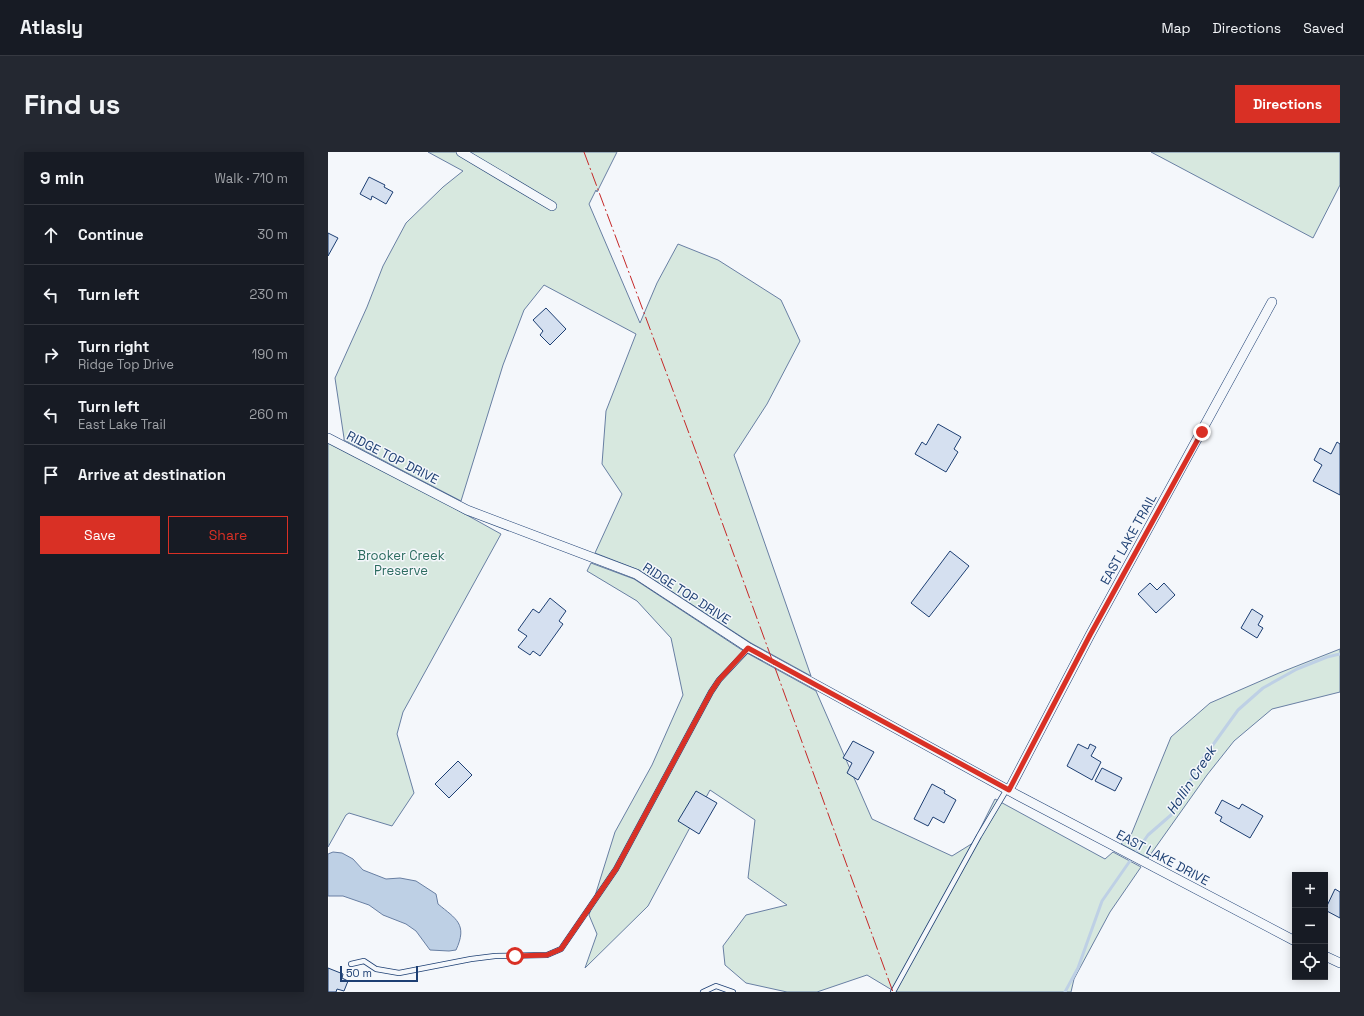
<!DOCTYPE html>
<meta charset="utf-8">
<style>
body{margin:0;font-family:"Space Grotesk",sans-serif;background:#242831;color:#f1f3f6}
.controls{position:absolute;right:12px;bottom:12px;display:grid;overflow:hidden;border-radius:0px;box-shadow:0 2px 10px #0003}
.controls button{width:36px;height:36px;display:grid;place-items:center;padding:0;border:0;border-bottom:1px solid #363941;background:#171b24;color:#f1f3f6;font:20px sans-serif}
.scale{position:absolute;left:12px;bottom:10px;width:78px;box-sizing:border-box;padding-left:4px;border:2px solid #1d3f73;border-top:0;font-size:11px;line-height:14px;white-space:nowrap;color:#1d3f73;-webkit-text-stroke:3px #f4f7fb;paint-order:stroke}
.stop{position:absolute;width:12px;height:12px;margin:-9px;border:3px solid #d93025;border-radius:50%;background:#fff}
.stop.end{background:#d93025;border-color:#fff;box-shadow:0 1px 4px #0008}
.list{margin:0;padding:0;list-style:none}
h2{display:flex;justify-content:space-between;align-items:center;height:52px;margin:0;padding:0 16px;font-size:17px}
h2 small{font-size:13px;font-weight:400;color:#9ea1a6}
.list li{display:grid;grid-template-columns:26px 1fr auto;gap:12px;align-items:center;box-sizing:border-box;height:60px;padding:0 16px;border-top:1px solid #363941}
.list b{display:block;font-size:15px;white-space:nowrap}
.list p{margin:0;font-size:13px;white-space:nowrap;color:#9ea1a6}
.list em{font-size:13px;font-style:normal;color:#9ea1a6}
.actions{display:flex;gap:8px;padding:12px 16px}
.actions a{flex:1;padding:9px 0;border:1px solid #d93025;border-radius:0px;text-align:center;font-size:14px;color:#d93025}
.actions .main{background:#d93025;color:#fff}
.icon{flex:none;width:22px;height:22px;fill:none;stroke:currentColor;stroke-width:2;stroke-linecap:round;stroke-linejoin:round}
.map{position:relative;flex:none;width:1012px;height:840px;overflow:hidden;border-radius:0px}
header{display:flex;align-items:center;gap:24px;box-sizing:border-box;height:56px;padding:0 20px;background:#171b24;border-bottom:1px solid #363941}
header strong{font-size:19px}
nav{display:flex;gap:22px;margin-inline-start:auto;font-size:14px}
.intro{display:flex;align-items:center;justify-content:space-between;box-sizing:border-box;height:96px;padding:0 24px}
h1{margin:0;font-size:28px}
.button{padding:10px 18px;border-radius:0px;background:#d93025;color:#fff;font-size:14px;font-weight:700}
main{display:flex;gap:24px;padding:0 24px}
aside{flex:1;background:#171b24;border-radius:0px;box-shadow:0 2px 10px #0003}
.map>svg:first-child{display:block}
</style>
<header>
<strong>Atlasly</strong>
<nav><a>Map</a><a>Directions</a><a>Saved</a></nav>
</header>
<div class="intro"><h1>Find us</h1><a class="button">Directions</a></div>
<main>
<aside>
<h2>9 min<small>Walk · 710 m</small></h2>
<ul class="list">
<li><svg class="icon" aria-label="ahead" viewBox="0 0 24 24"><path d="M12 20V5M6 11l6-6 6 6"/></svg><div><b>Continue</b></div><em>30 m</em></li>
<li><svg class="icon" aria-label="left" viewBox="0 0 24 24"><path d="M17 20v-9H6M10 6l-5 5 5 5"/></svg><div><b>Turn left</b></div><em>230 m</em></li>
<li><svg class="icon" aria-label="right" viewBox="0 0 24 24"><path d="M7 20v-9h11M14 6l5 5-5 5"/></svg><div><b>Turn right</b><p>Ridge Top Drive</p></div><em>190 m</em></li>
<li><svg class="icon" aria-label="left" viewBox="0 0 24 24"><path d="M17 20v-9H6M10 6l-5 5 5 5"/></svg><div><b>Turn left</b><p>East Lake Trail</p></div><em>260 m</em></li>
<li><svg class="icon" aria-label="arrive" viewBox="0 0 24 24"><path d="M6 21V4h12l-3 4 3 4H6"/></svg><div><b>Arrive at destination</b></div></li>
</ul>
<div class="actions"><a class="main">Save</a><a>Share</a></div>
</aside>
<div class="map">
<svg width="1012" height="840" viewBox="0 0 1012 840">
<rect width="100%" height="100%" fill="#f4f7fb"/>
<path fill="#d7e8df" stroke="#687fa3" d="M100,0H289L269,40L268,38L261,52L312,171L329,131L350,92L390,108L453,148L472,189L439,252L406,303L483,524L423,491L311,418L267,401L294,342L274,312L278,259L308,182L216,133L196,158L175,213L133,349L16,288V286L7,226L39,155L55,114L78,71L115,35L135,19Z
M823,0H1012V33L985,86Z
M0,286L173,382L75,560L69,582L86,641L64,674L21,661L18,663L0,695Z
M263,411L306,427L417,500L488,539L544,667L624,704L645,691L667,647L777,707L785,700L813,715L782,760L746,827L743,840H564V838L539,823L489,840H459L418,831L397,813L395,794L418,763L459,753L420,726L427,668L382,638L320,754L257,816L269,782L261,763L287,680L324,613L355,543L343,486L309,449L259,419Z
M1012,497V540L944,557L906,589L879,623L820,706L793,692L803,683L843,585L882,551L951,521Z"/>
<path fill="#bed0e5" stroke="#687fa3" d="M5,700L14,701L25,707L35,718L58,727L72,726L88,729L108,742L110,752C128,767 140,772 128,798L121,799L102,798L88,779L78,772L55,763L41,753L15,744H0V702Z"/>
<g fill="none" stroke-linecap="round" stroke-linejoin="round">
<path stroke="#bed0e5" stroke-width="3" d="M737,840L750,816L774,749L820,683L843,663L874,608L910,558L935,536L969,517L999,505L1012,502"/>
</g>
<path fill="#d5e0f0" stroke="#1d3f73" d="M41,25L57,33L56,35L65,40L58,52L44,44L43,48L32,42Z
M0,81L10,86L0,104Z
M218,156L238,177L222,193L212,183L215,179L205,168Z
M610,272L633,285L626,297L630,300L618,320L587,302L594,290L598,293Z
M1009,290L1012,292V343L985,329L994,313L986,308L992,296L1003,302Z
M622,399L641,414L601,465L583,451Z
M822,431L829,438L836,431L847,443L828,461L810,442Z
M222,446L238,459L231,469L235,472L212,504L205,499L202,503L190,495L199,484L190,478L205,457L211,461Z
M924,457L935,464L930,473L935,476L929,486L913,476Z
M525,589L546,600L530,628L519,621L524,611L515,606Z
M750,592L760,597L762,592L768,595L763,604L773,610L764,628L739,614Z
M130,609L144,623L121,646L107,632Z
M774,616L794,626L787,639L767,629Z
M604,632L617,639L616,641L628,648L616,671L605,665L600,674L586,667Z
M368,639L389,651L371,682L350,669Z
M894,648L911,657L914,652L935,664L922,686L892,669L894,665L887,661Z
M1007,737L1012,740V766L997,758Z
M0,816L15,822L14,826L20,829L16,839L9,837L8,840H0Z"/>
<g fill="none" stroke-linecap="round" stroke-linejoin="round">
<defs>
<path id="service" d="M23,812L36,809L48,817L71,821L143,807L167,804L219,803L233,797L288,717L383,540L391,528L421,496
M375,840L388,834L405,840
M565,840L651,684L679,637"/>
<path id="minor" d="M133,0L224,54
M0,286L139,358L308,422L421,496L691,644L967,789
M681,638L762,483L944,150
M997,804L1012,811"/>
</defs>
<use href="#service" stroke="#1d3f73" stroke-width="6"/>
<use href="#minor" stroke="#1d3f73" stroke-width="10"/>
<use href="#service" stroke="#f4f7fb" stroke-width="4.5"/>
<use href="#minor" stroke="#f4f7fb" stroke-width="9"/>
<path stroke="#c62828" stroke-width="1" stroke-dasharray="14 3 2 3" stroke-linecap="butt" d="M256,0L387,351L565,840"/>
</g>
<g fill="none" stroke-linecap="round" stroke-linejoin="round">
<path stroke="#d93025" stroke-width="5" d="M187,804L219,803L233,797L288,717L383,540L391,528L420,496L681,638L762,483L874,280"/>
</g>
<g text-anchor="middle" stroke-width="3" stroke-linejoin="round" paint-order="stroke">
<g font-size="13" fill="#1d3f73" stroke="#f4f7fb">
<text transform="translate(65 305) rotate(27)" y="5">RIDGE TOP DRIVE</text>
<text transform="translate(800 387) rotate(-61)" y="5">EAST LAKE TRAIL</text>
<text transform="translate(359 441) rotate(33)" y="5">RIDGE TOP DRIVE</text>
<text transform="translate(835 705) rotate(28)" y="5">EAST LAKE DRIVE</text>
</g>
<g font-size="13" fill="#2c6c60" stroke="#f4f7fb">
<text x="73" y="408">Brooker Creek<tspan x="73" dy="15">Preserve</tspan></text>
</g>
<g font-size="14" font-style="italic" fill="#1d3f73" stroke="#f4f7fb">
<text transform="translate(863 628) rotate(-57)" y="5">Hollin Creek</text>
</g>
</g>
</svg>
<div class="controls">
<button>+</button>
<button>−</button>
<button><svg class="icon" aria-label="locate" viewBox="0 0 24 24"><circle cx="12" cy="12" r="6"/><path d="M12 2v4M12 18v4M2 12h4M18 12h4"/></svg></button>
</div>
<div class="scale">50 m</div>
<div class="stop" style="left:187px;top:804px"></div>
<div class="stop end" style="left:874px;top:280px"></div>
</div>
</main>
